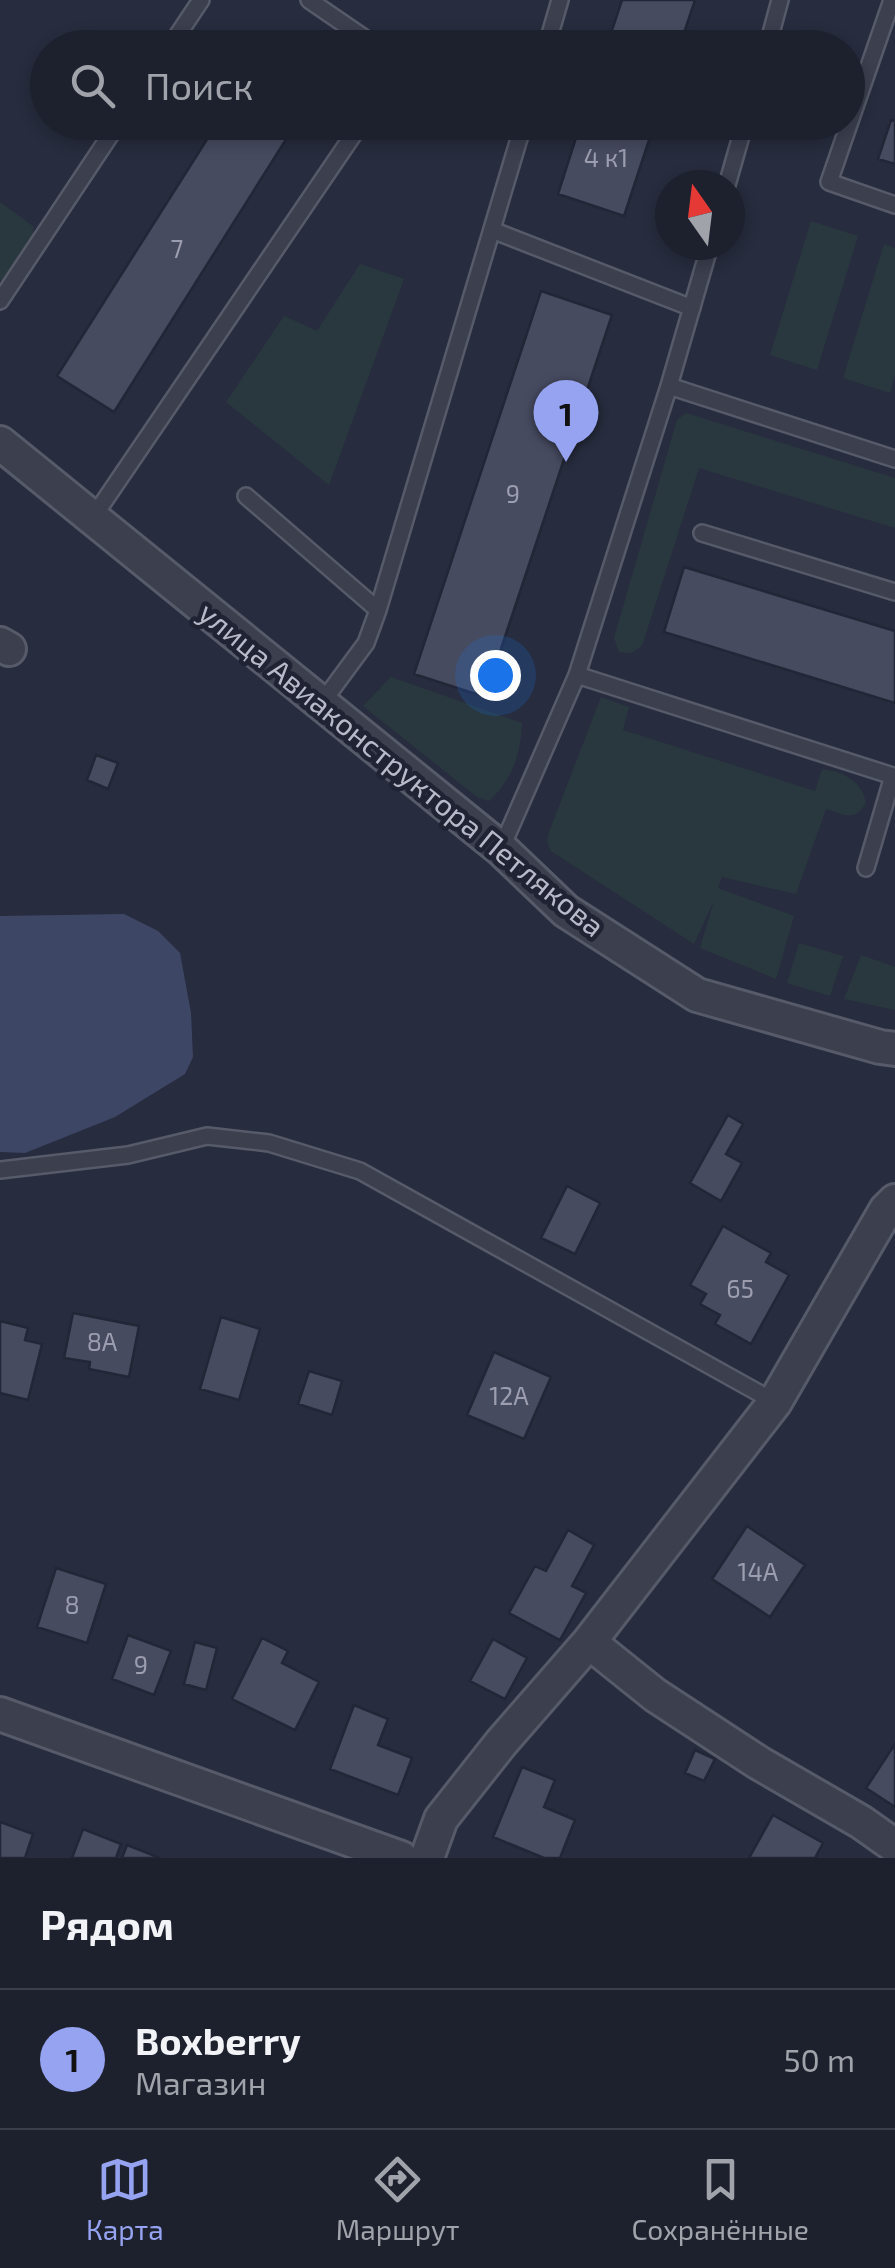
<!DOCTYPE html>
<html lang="ru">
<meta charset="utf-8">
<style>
body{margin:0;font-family:"Exo 2",sans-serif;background:#2a2e3a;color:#f1f3f6}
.compass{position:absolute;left:655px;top:170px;width:90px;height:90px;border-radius:50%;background:#1d212e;box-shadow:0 5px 15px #0003;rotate:346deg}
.you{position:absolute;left:495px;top:675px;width:35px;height:35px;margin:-25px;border:8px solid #fff;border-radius:50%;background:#1a73e8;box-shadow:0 0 0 15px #1a73e833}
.badge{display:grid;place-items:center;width:65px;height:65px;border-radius:50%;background:#95a3f1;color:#111;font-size:32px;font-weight:700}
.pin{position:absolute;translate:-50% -82px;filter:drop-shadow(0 2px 5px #0008)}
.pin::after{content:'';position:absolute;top:52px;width:35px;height:30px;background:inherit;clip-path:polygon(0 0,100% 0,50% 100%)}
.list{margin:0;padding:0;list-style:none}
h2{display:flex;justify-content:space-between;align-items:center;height:130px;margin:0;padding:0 40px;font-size:42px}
h2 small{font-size:32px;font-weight:400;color:#a0a3aa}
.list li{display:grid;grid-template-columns:65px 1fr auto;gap:30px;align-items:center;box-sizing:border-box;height:140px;padding:0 40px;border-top:2px solid #3b3e4a}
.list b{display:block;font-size:38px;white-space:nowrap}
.list p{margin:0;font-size:32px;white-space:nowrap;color:#a0a3aa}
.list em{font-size:32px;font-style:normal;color:#a0a3aa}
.icon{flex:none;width:55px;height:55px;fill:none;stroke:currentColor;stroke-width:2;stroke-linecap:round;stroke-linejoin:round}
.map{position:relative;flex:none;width:895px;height:1858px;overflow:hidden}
.search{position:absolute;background:#1d212e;box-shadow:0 5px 15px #0003;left:30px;right:30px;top:30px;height:110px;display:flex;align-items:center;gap:25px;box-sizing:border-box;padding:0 35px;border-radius:55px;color:#a0a3aa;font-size:38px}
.sheet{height:270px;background:#1d212e}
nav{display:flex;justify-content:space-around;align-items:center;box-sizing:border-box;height:140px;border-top:2px solid #3b3e4a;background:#1d212e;font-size:28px;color:#a0a3aa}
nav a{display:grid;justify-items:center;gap:5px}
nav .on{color:#95a3f1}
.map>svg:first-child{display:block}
</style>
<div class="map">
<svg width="895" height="1858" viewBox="0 0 895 1858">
<rect width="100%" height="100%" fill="#272c3e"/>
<path fill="#29383f" d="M0,202L33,226V239L7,280L0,281Z
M811,221L858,236L817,370L770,355Z
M884,244L895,248V375L890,393L843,378Z
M360,264L404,279L329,485L226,402L284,316L317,331Z
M686,413L895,478V528L699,468L642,646L631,653L619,652L614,638L677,420Z
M391,677L522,723C521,753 512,781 489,801L477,797L363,706Z
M601,697L629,707L623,730L815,791L822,769C842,771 862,781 866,803C853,823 845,814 826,809L796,894L722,877L718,888L794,916L776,979L700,948L714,901L694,944L551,851L547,842L549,832Z
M799,943L843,956L830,996L787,983Z
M861,955L895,967V1010L844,999Z"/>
<path fill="#3e4666" d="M124,914L158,931L180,953L191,1013L193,1057L185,1074L115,1117L25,1153L0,1152V916Z"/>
<path fill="#474b60" stroke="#222636" stroke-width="2.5" d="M622,0H695L679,48H606Z
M273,36L291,48H265Z
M891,120L895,121V164L878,159Z
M218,122H297L114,412L57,376Z
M581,122H655L624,216L558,194Z
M541,291L612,315L485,697L414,674Z
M684,567L895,631V703L664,632Z
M96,755L118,763L108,789L87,780Z
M728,1115L743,1124L726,1154L742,1163L721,1201L690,1183Z
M567,1186L600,1203L575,1254L541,1238Z
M723,1226L771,1253L766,1262L789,1275L751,1344L715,1324L720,1315L700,1304L706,1294L690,1285Z
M73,1313L139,1326L129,1377L89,1369L90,1362L64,1358Z
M221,1317L260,1329L239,1400L200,1389Z
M0,1321L28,1328L25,1340L42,1344L28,1400L0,1393Z
M494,1352L551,1377L524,1439L467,1415Z
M309,1371L342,1381L332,1415L298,1404Z
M747,1526L805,1565L770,1617L712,1579Z
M568,1530L594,1545L572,1586L586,1593L560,1640L509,1613L535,1566L546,1571Z
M56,1568L106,1584L87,1643L37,1627Z
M128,1635L171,1651L154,1695L112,1679Z
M262,1638L288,1651L282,1663L319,1682L295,1730L232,1699Z
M493,1639L527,1658L505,1699L470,1681Z
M195,1642L217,1648L206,1690L184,1684Z
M354,1705L388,1719L378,1745L412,1758L398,1795L330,1769Z
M895,1744V1807L866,1788Z
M695,1750L715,1759L704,1781L685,1773Z
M522,1767L555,1780L544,1807L575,1820L560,1858H544L493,1837Z
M773,1815L823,1843L815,1858H749Z
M0,1822L33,1834L25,1858H0Z
M83,1829L121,1844L116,1858H72Z
M127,1845L160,1858H122Z"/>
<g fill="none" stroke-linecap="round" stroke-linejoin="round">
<defs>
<path id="service" d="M309,0L379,48
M892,0L829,182L895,205
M169,48L201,0
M546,48L560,0
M767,48L780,0
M727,185L745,122
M492,230L692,308
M0,301L119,122
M669,386L895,459
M246,496L378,610
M92,519L362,122
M702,533L895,592
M577,675L893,776L866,868
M321,704L366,643L378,610L524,122
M501,849L577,675L669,386L710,245
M0,1170L128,1155L207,1136L269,1143L360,1171L775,1402"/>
<path id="minor" d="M0,443L501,849L566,911L697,995L880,1047L895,1049
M0,644L9,649
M589,1642L655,1695L759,1763L861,1822L895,1846
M0,1714L401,1858
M427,1858L441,1819L501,1743L589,1642L775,1402L886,1210L895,1201"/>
</defs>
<use href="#service" stroke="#565a69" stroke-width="20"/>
<use href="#minor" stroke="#565a69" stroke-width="38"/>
<use href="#service" stroke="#3b3f4e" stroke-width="15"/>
<use href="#minor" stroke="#3b3f4e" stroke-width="32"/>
</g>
<g text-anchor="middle" stroke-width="9" stroke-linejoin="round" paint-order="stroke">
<g font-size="25" fill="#9c9eaf">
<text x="606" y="167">4 к1</text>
<text x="177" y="258">7</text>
<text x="513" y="503">9</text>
<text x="740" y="1298">65</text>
<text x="102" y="1351">8А</text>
<text x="509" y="1405">12А</text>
<text x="758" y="1581">14А</text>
<text x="72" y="1614">8</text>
<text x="141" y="1674">9</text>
</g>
<g font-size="30" fill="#b8bac9" stroke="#202334">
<text transform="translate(401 770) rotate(39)" y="10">улица Авиаконструктора Петлякова</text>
</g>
</g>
</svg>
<svg class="compass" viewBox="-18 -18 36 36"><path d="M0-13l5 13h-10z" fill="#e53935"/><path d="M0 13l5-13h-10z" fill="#a0a3aa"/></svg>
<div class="you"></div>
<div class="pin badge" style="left:566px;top:462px">1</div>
<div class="search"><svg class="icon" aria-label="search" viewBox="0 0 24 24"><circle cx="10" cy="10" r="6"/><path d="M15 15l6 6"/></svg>Поиск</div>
</div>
<section class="sheet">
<h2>Рядом<small></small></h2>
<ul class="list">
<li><span class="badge">1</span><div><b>Boxberry</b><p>Магазин</p></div><em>50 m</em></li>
</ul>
</section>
<nav>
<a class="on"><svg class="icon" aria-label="map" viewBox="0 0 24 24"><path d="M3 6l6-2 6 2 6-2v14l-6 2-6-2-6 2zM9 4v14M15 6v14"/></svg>Карта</a>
<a><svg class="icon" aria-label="directions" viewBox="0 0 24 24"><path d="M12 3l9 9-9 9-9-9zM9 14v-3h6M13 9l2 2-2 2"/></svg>Маршрут</a>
<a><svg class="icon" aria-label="saved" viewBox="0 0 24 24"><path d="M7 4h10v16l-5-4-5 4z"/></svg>Сохранённые</a>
</nav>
